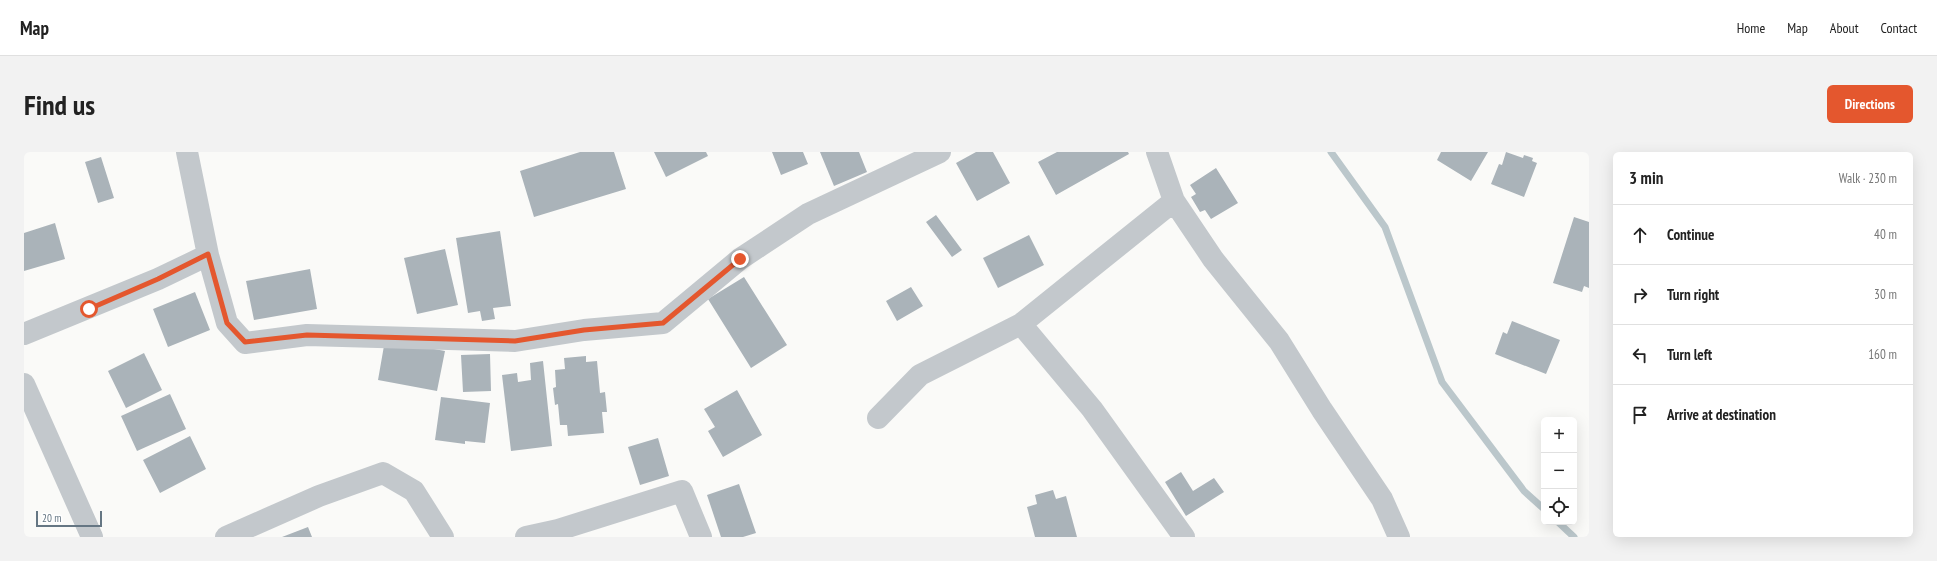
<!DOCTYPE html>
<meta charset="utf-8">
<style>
body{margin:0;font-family:"PT Sans Narrow",sans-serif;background:#f2f2f2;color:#222}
.controls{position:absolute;right:12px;bottom:12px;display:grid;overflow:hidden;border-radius:6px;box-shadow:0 4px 16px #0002}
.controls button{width:36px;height:36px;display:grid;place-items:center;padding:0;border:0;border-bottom:1px solid #e0e0e0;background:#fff;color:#222;font:20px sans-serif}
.scale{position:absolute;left:12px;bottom:10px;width:66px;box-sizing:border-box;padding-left:4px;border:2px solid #657683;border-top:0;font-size:11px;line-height:14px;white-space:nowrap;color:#657683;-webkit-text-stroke:3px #fff;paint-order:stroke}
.stop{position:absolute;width:12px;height:12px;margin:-9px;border:3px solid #e4572e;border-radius:50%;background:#fff}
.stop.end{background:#e4572e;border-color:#fff;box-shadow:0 1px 4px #0008}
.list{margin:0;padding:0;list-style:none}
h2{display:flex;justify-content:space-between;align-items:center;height:52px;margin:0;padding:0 16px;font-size:17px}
h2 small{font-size:13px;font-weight:400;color:#767676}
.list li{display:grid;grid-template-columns:26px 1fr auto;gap:12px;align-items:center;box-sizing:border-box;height:60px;padding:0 16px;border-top:1px solid #e0e0e0}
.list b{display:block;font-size:15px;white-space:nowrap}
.list em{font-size:13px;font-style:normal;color:#767676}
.icon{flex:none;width:22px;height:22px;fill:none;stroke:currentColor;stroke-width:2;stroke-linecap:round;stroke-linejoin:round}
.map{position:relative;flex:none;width:1565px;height:385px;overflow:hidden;border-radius:6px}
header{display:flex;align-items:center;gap:24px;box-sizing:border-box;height:56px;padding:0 20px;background:#fff;border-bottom:1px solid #e0e0e0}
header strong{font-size:19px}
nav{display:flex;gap:22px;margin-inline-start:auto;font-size:14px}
.intro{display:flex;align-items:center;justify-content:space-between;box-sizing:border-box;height:96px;padding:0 24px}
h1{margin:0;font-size:28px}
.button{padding:10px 18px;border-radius:6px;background:#e4572e;color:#fff;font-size:14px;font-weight:700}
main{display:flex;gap:24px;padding:0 24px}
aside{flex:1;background:#fff;border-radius:6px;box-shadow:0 4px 16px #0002}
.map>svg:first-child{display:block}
</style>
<header>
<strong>Map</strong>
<nav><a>Home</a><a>Map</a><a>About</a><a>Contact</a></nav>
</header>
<div class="intro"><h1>Find us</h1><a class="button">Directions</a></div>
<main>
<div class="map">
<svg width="1565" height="385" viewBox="0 0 1565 385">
<rect width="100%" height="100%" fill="#fafaf8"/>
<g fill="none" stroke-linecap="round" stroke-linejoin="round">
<path stroke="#bbc7cb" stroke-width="7" d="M1307,0L1361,75L1418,230L1500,339L1520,357
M1534,370L1550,385"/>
</g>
<path fill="#aab3b9" d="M556,0H590L602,37L510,65L496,19Z
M630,0H682L684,4L642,25Z
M748,0H779L784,12L757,23Z
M796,0H835L843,20L810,34Z
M952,0H969L986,31L953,49L932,11Z
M1033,0H1104L1105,2L1032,43L1014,10Z
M1417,0H1464L1447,29L1413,8Z
M1482,0L1499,6L1500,3L1509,6L1508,9L1513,11L1500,45L1467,32L1475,12L1478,13Z
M77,5L90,46L74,51L61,10Z
M1192,16L1214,51L1187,67L1181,58L1176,60L1167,45L1172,42L1166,33Z
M912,63L938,98L928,105L902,70Z
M1550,65L1565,70V136L1560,134L1558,140L1529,131Z
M31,71L41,107L0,119V81Z
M476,79L487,154L469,156L471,167L458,169L456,159L444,161L432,86Z
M1005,83L1020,113L974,136L959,106Z
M421,97L434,153L393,162L380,106Z
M286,117L293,157L230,168L222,129Z
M720,125L763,193L727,216L684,147Z
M887,135L899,154L873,169L862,149Z
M171,140L186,178L144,195L129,157Z
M1488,169L1536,188L1522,222L1471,202L1479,180L1483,182Z
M361,188L421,199L413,239L354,228Z
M120,201L138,238L102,256L84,219Z
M466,202L467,239L439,240L437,203Z
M562,204V210L573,209L576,241L581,240L583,260H578L580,281L544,284L543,273H536L534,252L531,253L529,236L532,235L531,218L541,217L540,206Z
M519,209L528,294L487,299L478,223L493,221L494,230L507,228L506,211Z
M713,238L738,283L699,305L684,279L691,275L680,257Z
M146,242L162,277L113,299L97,264Z
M417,245L466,251L461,291L441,289V292L411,288Z
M166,284L182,317L136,341L119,308Z
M634,286L645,324L616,333L604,295Z
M1157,320L1169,339L1190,326L1200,340L1162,364L1141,330Z
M715,332L732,381L719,385H697L683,343Z
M1029,338L1032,347L1042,344L1053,385H1011L1003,355L1013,352L1011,343Z
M284,375L288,385H258Z"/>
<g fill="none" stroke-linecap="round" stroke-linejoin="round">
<path stroke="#c3c8cc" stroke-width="22" d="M163,0L184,103L203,171L221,191L283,183L491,189L560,178L639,171L716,107L784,62L916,0
M1133,0L1150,49L1189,107L1255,189L1298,258L1358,347L1375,385
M997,172L1068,257L1160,385
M0,182L134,127L184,103
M0,232L68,385
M854,266L896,223L997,172L1150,49
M202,385L295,344L359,321L390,339L419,385
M502,385L534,378L658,339L677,385"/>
</g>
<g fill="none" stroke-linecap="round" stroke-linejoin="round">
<path stroke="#e4572e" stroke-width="5" d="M65,157L134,127L184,102L203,171L221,190L283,183L491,189L560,178L639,171L716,107"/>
</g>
</svg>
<div class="controls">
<button>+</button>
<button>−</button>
<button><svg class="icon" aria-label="locate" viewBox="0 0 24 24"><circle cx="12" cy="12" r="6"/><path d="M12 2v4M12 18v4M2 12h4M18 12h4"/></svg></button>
</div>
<div class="scale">20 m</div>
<div class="stop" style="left:65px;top:157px"></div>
<div class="stop end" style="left:716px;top:107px"></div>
</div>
<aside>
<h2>3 min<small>Walk · 230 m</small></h2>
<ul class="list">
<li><svg class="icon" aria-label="ahead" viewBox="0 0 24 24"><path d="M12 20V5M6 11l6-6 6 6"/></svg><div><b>Continue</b></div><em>40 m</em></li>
<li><svg class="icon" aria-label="right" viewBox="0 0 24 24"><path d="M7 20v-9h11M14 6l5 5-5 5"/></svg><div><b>Turn right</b></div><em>30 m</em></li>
<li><svg class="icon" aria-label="left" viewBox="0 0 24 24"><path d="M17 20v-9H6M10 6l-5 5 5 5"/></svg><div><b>Turn left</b></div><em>160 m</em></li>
<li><svg class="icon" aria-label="arrive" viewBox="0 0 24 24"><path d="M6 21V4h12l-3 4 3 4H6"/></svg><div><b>Arrive at destination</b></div></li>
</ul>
</aside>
</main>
